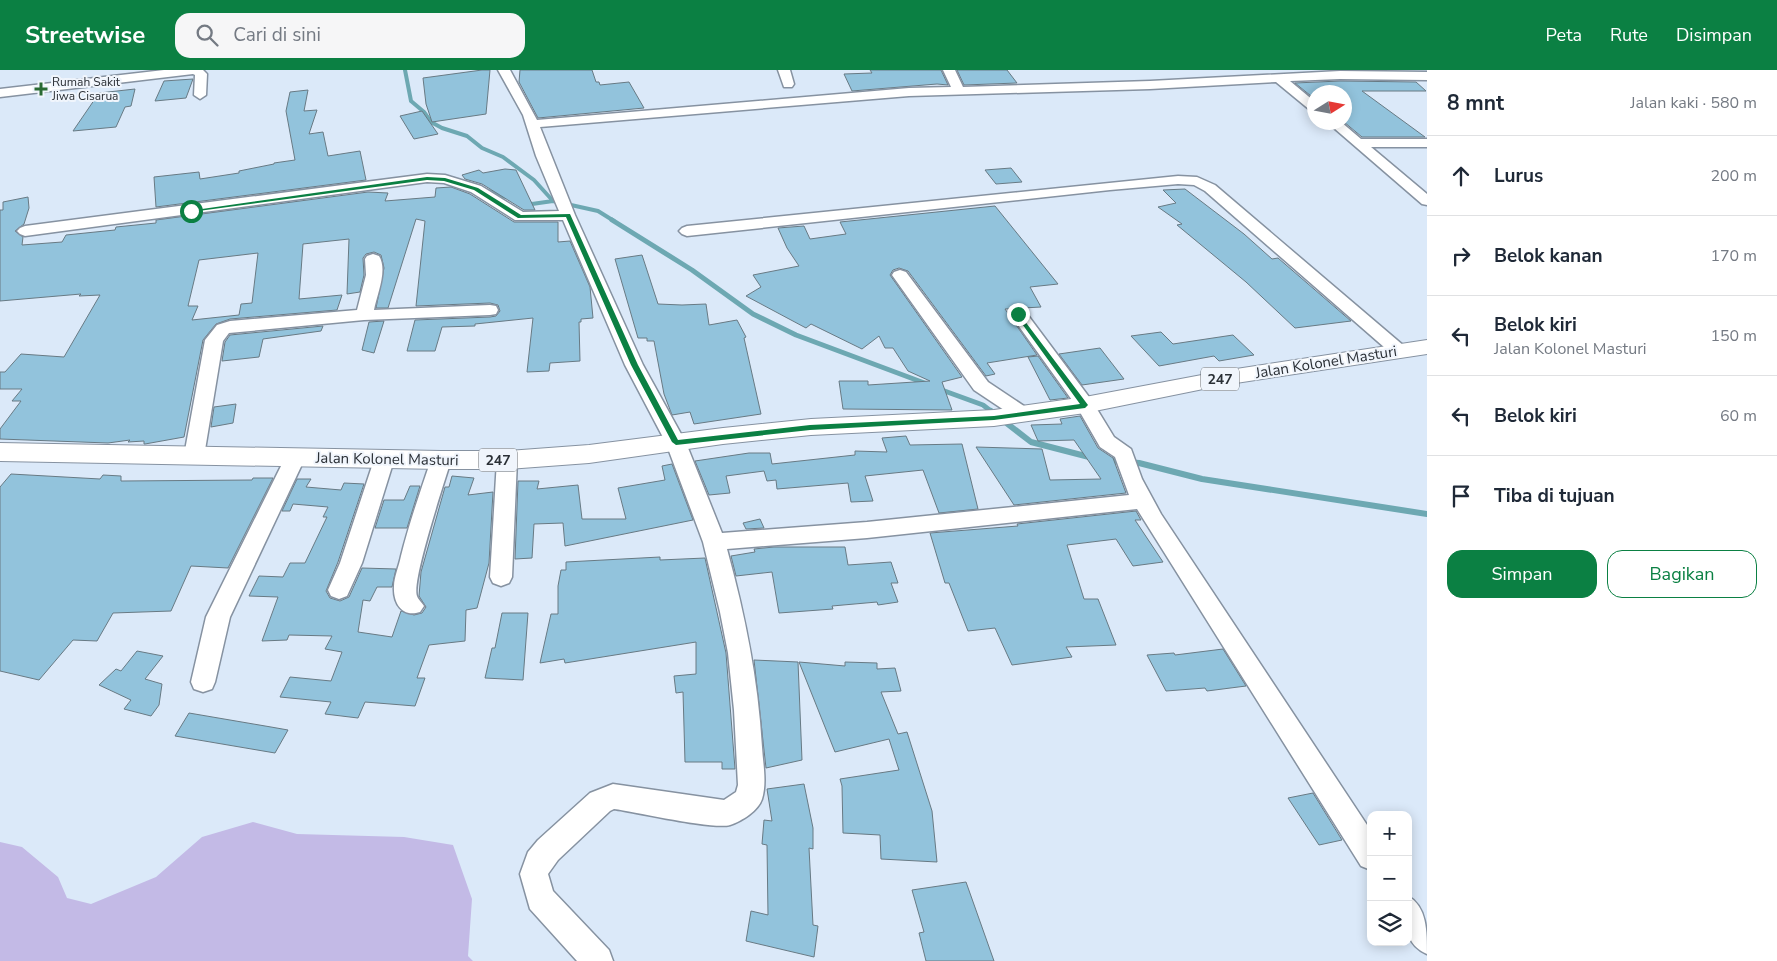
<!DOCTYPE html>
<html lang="id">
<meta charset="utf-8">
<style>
body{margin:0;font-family:"Nunito Sans",sans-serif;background:#f6f6f7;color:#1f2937}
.controls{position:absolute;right:15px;bottom:15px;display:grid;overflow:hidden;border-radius:10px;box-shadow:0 2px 12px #0003}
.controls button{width:45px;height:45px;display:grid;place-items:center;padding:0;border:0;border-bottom:1px solid #e0e1e3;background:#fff;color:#1f2937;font:25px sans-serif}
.compass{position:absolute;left:1307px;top:15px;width:45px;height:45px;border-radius:50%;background:#fff;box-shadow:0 2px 12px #0003;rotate:79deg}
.stop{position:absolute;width:15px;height:15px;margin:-11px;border:4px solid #0b8043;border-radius:50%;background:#fff}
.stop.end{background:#0b8043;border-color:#fff;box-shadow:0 1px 5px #0008}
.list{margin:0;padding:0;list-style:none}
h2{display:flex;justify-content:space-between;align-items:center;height:65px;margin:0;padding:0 20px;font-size:21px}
h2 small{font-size:16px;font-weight:400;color:#747a83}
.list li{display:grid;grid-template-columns:32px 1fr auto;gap:15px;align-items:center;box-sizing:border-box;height:80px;padding:0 20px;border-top:1px solid #e0e1e3}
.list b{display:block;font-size:19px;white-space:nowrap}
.list p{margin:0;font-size:16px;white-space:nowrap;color:#747a83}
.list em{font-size:16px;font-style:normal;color:#747a83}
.actions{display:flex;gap:10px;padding:15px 20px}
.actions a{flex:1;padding:11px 0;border:1px solid #0b8043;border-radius:15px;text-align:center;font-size:18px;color:#0b8043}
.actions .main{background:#0b8043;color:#fff}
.icon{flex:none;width:28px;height:28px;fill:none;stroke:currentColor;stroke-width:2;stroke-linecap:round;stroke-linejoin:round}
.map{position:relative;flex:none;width:1427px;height:891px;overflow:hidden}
header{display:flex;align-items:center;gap:30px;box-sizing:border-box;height:70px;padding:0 25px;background:#0b8043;color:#fff}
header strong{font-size:24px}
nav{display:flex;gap:28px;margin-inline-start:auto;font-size:18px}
.search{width:350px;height:45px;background:#f6f6f7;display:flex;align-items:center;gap:12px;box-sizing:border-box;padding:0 18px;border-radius:15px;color:#747a83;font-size:19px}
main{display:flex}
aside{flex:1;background:#fff}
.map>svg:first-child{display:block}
</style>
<header>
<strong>Streetwise</strong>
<div class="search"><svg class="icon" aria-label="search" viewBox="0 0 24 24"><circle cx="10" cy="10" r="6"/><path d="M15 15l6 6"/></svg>Cari di sini</div>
<nav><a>Peta</a><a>Rute</a><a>Disimpan</a></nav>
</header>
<main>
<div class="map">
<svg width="1427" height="891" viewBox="0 0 1427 891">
<rect width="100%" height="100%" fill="#dbe9f9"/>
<path fill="#c3bae6" d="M253,752L297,764L404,767L453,775L472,829L468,886L473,891H0V772L22,777L58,807L67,828L91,834L156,807L202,767Z"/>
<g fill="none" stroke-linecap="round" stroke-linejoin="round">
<path stroke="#6da8b2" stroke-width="4" d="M405,0L411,31L424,42L431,52L442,58L467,66L482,78L503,87L534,110L553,131L598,141L614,151
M482,119L506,127
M525,132L532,134L553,131"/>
<path stroke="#6da8b2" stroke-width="5" d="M612,150L692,200L753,244L796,265L927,314
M939,319L983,335L992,342"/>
<path stroke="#6da8b2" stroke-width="6" d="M991,341L1031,372L1093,388
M1106,390L1139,393L1202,409L1427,444"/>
</g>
<path fill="#92c3dc" stroke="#687a84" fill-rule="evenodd" d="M482,0H490L486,44L432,52L426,34L423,8Z
M520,0H592L596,12H599L600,15L629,12L644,38L538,48L519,12Z
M870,0H941L948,15L937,14L852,21L844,4L872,3Z
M957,0H1007L1017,13L964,15Z
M193,9L186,28L155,31L164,11Z
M1340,11L1416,12L1426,21H1362L1425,67H1362L1344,52V22H1314V26H1311L1295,13Z
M135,19L131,36L125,37L116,57L73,61L99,23Z
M308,20L304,41L317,40L309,64L323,62L328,86L360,81L366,110L156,137L154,107L199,102L200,109L239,103V101L274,94V93L295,90L286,41L290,22Z
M422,41L438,64L414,69L400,46Z
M1011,98L1022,112L996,114L985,100Z
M505,99L516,100L535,140H524L482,114L465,109L462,105L479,100L483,103Z
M451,117L470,124L514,152H558V172L570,171L590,217L593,248L581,249V252H579L580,291L550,293L549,301L527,302L533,248L475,254V256L442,257L435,281H407L415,250L490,247L496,246L500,241L498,235L490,233L416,236L425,151L416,149L388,238H376L384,198L381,185L374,182L366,184L363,188L364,205L360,222L347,224L349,169L303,174L299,229L342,225L337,240L230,249L216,254L203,270L184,367L145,374H144V371L128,372L130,370L108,373L0,369V359L21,331H12L22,319H0V302H5L21,284L64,287L100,225L79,226L81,224L0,231V140H3V132L28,127L29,138L24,154L15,161L23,167L22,175L62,172L66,165L115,160L116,157L156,153V150L368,122L388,123L385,131L435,127L436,118ZM258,183L252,233L241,234L239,245L192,250L198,236H188L199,190Z
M1185,119L1244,164L1272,189L1278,188L1351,251L1295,258L1246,212L1177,155L1182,154L1158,137L1176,133L1163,120Z
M995,136L1058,214L1030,217L1041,237L1005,239L1037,285L987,293L995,304L986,306L908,201L899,198L893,200L890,205L962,307L942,312L952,340L843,339L839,311H868V315L930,311L908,301L893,278H885L879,266L862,279L811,254L806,258L746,226L761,217L753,205L799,196L787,178L778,158L804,156L810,169L846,164L840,152Z
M642,185L658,234L682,235L706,234L709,255L737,250L746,267L744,268L761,344L694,354L690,342L672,345L664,324L654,271H647V268H638L615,189Z
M384,251L374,283L362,280L369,252Z
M323,256L321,261L263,269L259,287L222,291L225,272L230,265Z
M1161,262L1173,274L1233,265L1254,285L1219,291L1214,286L1159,296L1131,266Z
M1100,278L1124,309L1082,315L1059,284Z
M1038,286L1068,328L1050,330L1028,287Z
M236,334L233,353L211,357L214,337Z
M1080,346L1098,378L1113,388L1126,423L1014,435L976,377L1042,379L1050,410L1101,409L1074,370L1038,371L1031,355L1062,354L1060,349Z
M906,366L910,375L962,374L978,439L939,443L923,400L865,406L873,431L851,432L848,413L777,419L776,410L767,411L764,401L726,406L730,423L709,425L695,391L749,383H770L772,394L855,385V381L887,382L882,368Z
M672,394L693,450L565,476L563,453L534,454L532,488L515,489L518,411H539L537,419L578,415L582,449H626L618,418L665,410L662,396Z
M11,404L100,409L103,405L121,406V411L252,410L253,408H273L228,498L191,496L171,541L113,543L97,571L73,570L39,610L0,601V417Z
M452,406L474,408L468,425L493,422L489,493L477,538L466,540L465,571L429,575L417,608H425L415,636L365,632L358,648L325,644L331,632L280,627L290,607L331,611L342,582L325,579L332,566L289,565L287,570L262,571L278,527L249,526L259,506L283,507L290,493H305L327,447H323L328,437L293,434L290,441H282L297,409H311L306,417L341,420L344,413L364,414L338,492L326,521L330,528L340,531L349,527L362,498L396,499L392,517H377L370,531L363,530L358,562L392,567L401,541L414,545L422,543L426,537L419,526L421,502L445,417H449Z
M410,416H420L407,458H375L384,430H404Z
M1136,441L1141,450H1135L1163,492L1133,496L1116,469L1067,475L1084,529H1098L1116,575L1066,577L1072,587L1012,595L995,558L968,561L949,513H945L930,463L1018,456L1017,454Z
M760,449L764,458L746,459L743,453Z
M774,477H845L848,495L891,492L898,513H891L898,532L878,535L877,532L832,536L833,539L779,543L772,502L736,506L731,486L755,482L754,479Z
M660,487V490L705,488L726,583L735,699H722V692H685L683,622L676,623L674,606L696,604V572L565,593L564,589L540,593L551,544H558V516L561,500H566V492Z
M502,543H528L523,610L485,608L492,578H495Z
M1223,579L1246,616L1207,621L1205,618L1166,621L1147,585L1174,583L1175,585Z
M137,581L163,586L145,609L162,614L159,635L151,646L124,639L131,630L99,615L116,599L121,601Z
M754,590L798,592L802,690L766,698Z
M799,592L845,596V592L877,593V599L895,598L901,621L881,622L898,664L907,662L932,741L937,792L881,789L880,765L843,763L842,716L840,709L899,700L889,669L835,682Z
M189,643L271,657L288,660L275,683L175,666Z
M804,714L813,758V779L809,778L813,855L818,856L814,887L746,871L751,841L768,845L767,775L762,774L764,750L772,751L767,719Z
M1313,723L1342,770L1319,775L1288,728Z
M966,812L994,891H926L919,863L924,862L912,820Z"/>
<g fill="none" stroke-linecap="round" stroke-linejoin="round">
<defs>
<path id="minor" d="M164,0H203L207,4L206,25L200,29L194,25L195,5L193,4L0,27V19Z
M498,0H510L537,50L909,18L951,17L943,0H955L963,17L1150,11L1340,1L1427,2V10L1340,9L1290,11L1314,31V41L1310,40L1276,12L1150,19L909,26L540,57L575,145L643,295L686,373L722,463L867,452L1129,425L1115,387L1100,377L1077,337L1010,244L1012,240H1024L1092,331L1114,367L1131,379L1142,409L1161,444L1371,761V800L1361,796L1137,439L867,468L727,479C745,545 758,608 762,677C763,694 767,713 762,729C758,741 742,751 730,755C714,760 636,742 614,739L610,741L558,790L548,804L553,821L609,880L613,891H577L530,839L520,804L528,782L538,770L590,723L613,714L724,730L736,722L738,715L734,640L728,583L720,542L703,472L666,373L625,295L563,150H515L471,122L444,113L427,112L25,166L20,164L17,161L20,158L25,156L427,104L445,105L481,116L523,142L559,141L536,86L523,45Z
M778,0H790L794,14L792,17H784Z
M1327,52H1341L1361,69H1427V77H1371L1427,124V135L1422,134Z
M1178,106L1197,107L1215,115L1404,276L1407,280L1404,284L1398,285L1392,284L1205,121L1194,115L1178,114L1110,120L687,166L682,164L679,161L682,158L687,156Z
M373,184L379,186C388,200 377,224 374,240L490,235L496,236L498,240L496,244L490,245L364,250L229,263L223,271L204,386L201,391L194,393L187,391L184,386L205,270L217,255L230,251L357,240L366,205L365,189L367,186Z
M900,200L906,202L988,312L1030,340L1033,344L1030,348L1023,350L1016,348L974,320L892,205L894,202Z
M295,381L302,383L305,388L230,547L215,612L212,619L203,622L194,619L191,612L206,547L285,388L288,383Z
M384,383L391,385L394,390L362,493L347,526L339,529L331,526L328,520L340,493L374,390L377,385Z
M441,383L448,385L451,390C445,411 411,511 417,526C418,529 422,533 424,536L420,542C402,548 393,533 394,516C394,507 399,496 401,486C409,454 420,422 431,390L434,385Z
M507,383L514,385L517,390L512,507L509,513L501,516L493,513L490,507L497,390L500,385Z
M1408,826C1427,837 1427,861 1427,884C1401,873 1408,850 1408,826Z"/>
<path id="major" d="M1427,270V284L1223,315L1085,343L994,356L811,365L723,374L589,393L507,399H441L0,391V373L441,381H507L589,375L723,358L811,349L994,340L1085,327L1223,301Z"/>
</defs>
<use href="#minor" stroke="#8692a1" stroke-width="3"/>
<use href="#major" stroke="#8692a1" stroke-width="2"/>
<use href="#minor" fill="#fff" fill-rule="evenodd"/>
<use href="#major" fill="#fff" fill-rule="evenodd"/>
</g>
<path fill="#0b8043" d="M427,107L445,108L478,118L521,145L570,144L638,295L678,370L810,355L994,346L1080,334L1015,244L1018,242L1088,335L1085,338L994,350L810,360L676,375L672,372L631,295L566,147L518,148L474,120L444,111L427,110L191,142L188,141Z"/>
<path fill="#2a6a33" stroke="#f0f5fc" stroke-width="2" d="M38.5 11.5h5v5h5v5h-5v5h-5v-5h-5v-5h5z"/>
<g text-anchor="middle" stroke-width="4" stroke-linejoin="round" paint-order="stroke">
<g font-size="12" fill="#2b3036" stroke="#f0f5fc" text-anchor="start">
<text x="52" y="16">Rumah Sakit<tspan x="52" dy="14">Jiwa Cisarua</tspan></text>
</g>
<g fill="#f0f5fc" stroke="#666b71" stroke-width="1">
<rect x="1201" y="297.5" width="38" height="23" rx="4"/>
<rect x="479" y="378.5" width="38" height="23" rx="4"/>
</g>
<g font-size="14" font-weight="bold" fill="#2b3036">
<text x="1220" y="314">247</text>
<text x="498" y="395">247</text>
</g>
<g font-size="15" fill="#2b3036" stroke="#f0f5fc">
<text transform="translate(1326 292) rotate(-9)" y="5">Jalan Kolonel Masturi</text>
<text transform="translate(387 389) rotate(1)" y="5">Jalan Kolonel Masturi</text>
</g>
</g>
</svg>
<div class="controls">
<button>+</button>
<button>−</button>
<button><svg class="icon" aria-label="layers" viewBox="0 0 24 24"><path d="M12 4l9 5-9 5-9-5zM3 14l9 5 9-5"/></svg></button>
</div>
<svg class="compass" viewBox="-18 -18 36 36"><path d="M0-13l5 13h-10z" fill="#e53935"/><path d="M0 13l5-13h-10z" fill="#747a83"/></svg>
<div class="stop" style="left:191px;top:141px"></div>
<div class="stop end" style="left:1018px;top:244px"></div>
</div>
<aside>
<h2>8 mnt<small>Jalan kaki · 580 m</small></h2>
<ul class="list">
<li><svg class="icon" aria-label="ahead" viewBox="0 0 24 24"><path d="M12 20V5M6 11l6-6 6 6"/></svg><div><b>Lurus</b></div><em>200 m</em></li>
<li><svg class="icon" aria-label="right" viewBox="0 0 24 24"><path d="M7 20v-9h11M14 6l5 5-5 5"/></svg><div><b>Belok kanan</b></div><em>170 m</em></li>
<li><svg class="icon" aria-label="left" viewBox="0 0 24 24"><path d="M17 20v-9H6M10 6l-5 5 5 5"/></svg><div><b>Belok kiri</b><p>Jalan Kolonel Masturi</p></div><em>150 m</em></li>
<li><svg class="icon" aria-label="left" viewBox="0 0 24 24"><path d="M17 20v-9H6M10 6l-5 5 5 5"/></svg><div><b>Belok kiri</b></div><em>60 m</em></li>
<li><svg class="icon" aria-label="arrive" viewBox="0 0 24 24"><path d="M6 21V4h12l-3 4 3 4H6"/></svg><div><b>Tiba di tujuan</b></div></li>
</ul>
<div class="actions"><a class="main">Simpan</a><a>Bagikan</a></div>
</aside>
</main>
